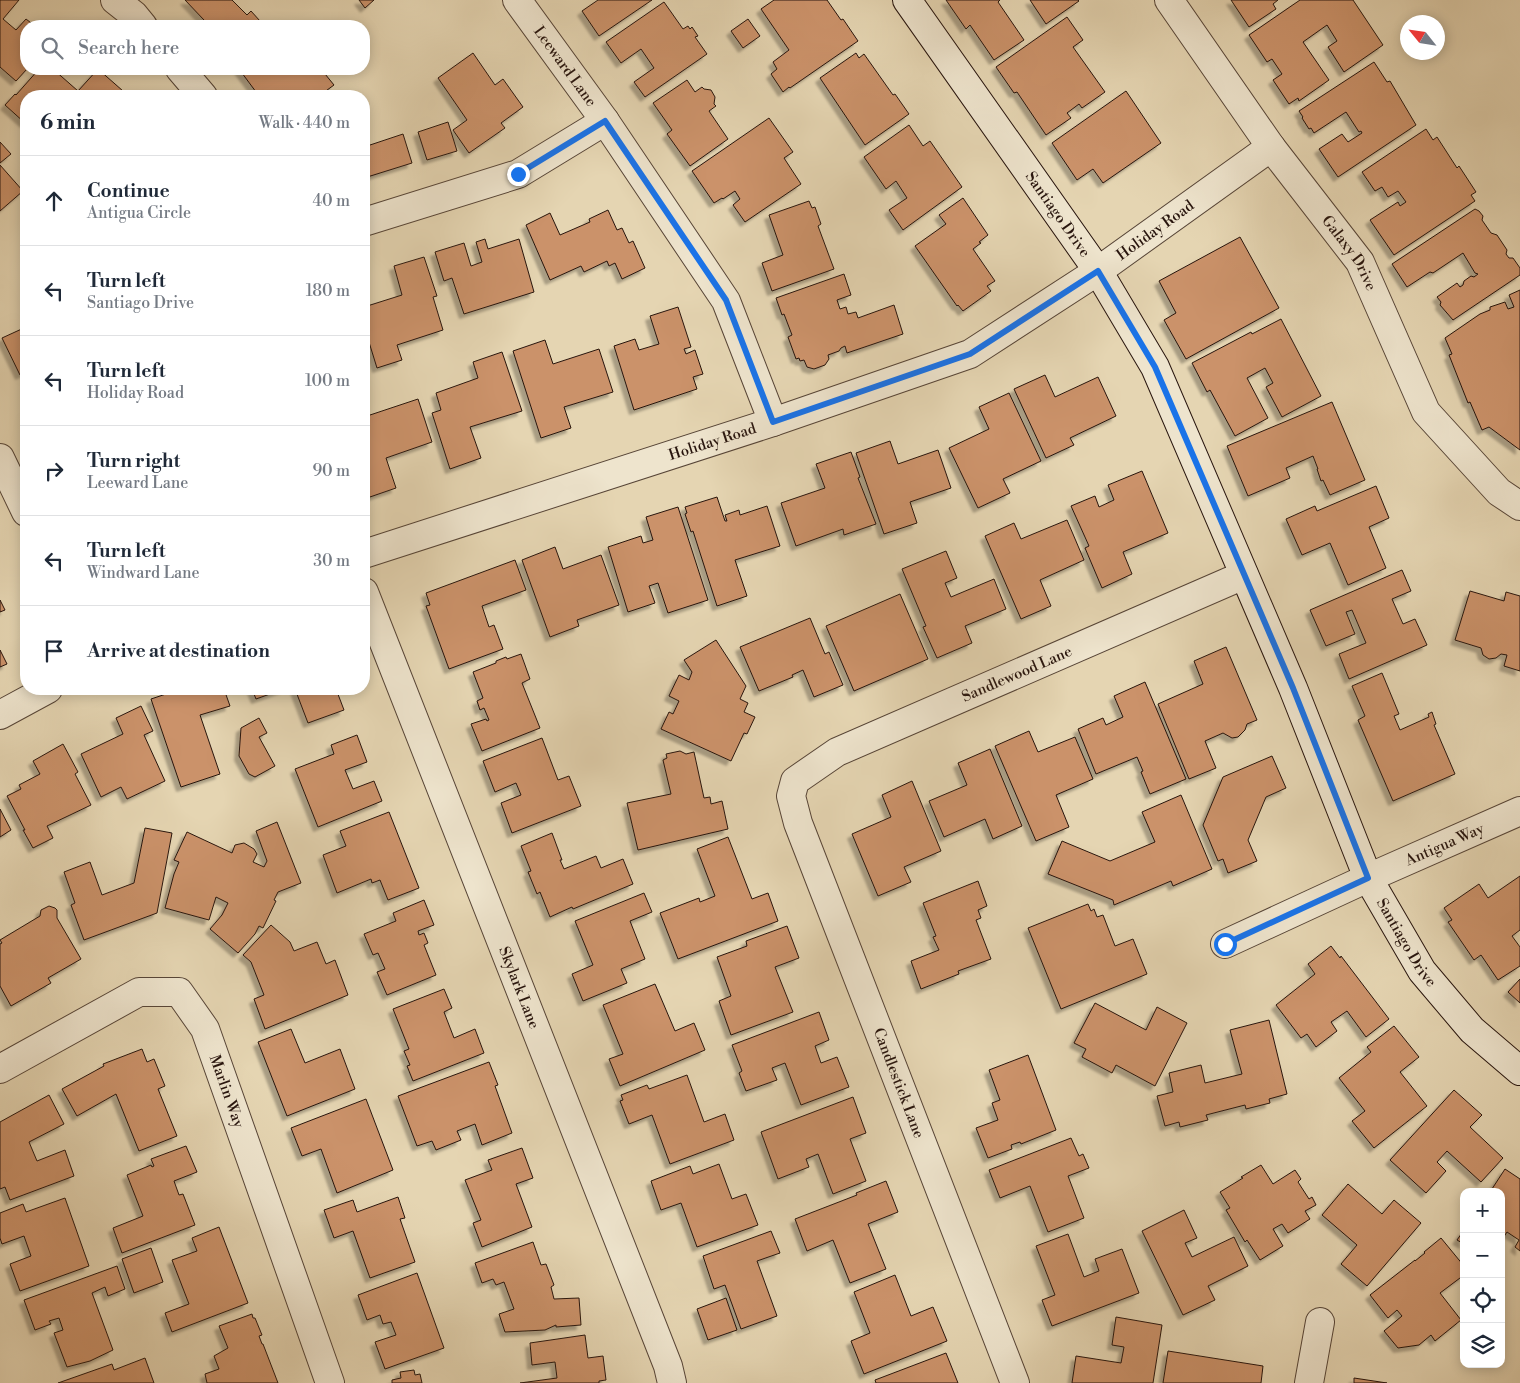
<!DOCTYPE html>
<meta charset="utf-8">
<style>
body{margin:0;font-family:"Libre Bodoni",serif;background:#f2f2f3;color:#1f2937}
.controls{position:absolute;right:15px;bottom:15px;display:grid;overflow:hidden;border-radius:10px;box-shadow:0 2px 12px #0003}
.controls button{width:45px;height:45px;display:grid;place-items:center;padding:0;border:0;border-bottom:1px solid #e0e1e3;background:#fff;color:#1f2937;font:25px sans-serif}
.compass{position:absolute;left:1400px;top:15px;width:45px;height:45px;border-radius:50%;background:#fff;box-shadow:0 2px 12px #0003;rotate:300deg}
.stop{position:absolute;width:15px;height:15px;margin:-11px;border:4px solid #1a73e8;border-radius:50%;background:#fff}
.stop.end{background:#1a73e8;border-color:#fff;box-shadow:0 1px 5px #0008}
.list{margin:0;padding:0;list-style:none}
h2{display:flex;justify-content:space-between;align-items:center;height:65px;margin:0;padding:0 20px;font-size:21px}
h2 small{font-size:16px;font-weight:400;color:#747a83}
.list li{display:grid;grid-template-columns:32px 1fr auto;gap:15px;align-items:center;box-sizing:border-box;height:90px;padding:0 20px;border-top:1px solid #e0e1e3}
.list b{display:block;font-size:19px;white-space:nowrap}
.list p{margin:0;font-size:16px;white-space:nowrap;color:#747a83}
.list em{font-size:16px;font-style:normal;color:#747a83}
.icon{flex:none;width:28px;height:28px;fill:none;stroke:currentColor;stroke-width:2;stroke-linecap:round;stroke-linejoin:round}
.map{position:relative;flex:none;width:1520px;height:1383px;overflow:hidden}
.search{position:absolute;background:#fff;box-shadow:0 2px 12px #0003;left:20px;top:20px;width:350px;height:55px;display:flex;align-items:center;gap:12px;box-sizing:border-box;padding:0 18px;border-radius:20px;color:#747a83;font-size:19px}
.panel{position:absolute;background:#fff;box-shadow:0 2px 12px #0003;left:20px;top:90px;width:350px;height:605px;border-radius:20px}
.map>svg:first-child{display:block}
</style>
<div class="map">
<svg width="1520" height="1383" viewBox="0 0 1520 1383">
<defs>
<filter id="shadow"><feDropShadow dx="-4.5" dy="4.5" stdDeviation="1" flood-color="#0004"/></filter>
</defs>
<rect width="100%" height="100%" fill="#e5d5b2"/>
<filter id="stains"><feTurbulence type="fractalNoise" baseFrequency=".004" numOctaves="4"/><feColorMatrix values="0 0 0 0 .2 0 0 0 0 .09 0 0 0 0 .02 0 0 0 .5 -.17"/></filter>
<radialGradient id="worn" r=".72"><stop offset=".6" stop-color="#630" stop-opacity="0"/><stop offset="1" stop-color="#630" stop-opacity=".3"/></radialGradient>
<path fill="#cb926a" stroke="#28150e" filter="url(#shadow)" d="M0,0H19L3,19L16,30L26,19L35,26H26L27,69L16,81L0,67Z
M185,0H232L247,15L251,11L260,21L255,26H208L203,22L204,20Z
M359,0H374L365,8Z
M598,0H652L599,36L582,11Z
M774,0H827L841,20L843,19L858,41L790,88L789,87L783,92L771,74L777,69L773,62L789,50L761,9Z
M946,0H1000L998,2L1024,40L994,60L970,25L966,29Z
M1030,0H1078L1079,1L1046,24Z
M1231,0H1278L1273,4L1276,9L1249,27Z
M1300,0H1353L1383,45L1344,72L1328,47L1337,41L1327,25L1303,42L1329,80L1299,101L1298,98L1289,104L1273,80L1282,74L1272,59L1267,62L1249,35Z
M664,2L683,29L688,26L690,29L692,27L698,36L695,37L707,54L645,97L634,82L654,68L641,49L621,63L606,42Z
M1067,17L1083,40L1073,47L1105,92L1082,108L1079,104L1067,113L1071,118L1046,135L1017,92L1014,93L996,67Z
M748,19L760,36L743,48L731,31Z
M473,53L495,85L503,79L523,107L501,123L505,128L469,153L453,130L467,120L438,78Z
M856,53L859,58L864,54L893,95L895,94L909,114L865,145L820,78Z
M1374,62L1387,82L1390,81L1416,125L1338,177L1319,149L1342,134L1348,142L1362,133L1361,131L1359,132L1346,112L1314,133L1311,128L1309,129L1302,118L1303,117L1299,111Z
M39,69H53L78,91L98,69L123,91L118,96H26V121L25,123L5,105L15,94L16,95Z
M239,69H321L334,85L319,96H259Z
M687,80L695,92L702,87L704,89L711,90L715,97L714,104L716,106L709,111L728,139L690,166L667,134L672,130L653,103Z
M1126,91L1161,143L1103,183L1093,169L1077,180L1052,143Z
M769,118L793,152L784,158L801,184L745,222L733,205L740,199L735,191L723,199L722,198L714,203L692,171Z
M448,122L457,151L427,160L418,132Z
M909,125L923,146L930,141L962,187L903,230L889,210L907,198L896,181L886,189L864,157Z
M1426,129L1433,140L1437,137L1457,168L1459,166L1476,192L1471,195L1475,201L1394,255L1370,220L1398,202L1400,206L1406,202L1398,191L1388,197L1382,187L1375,191L1362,172Z
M403,134L412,163L364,178V147Z
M0,142L11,154L0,163Z
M0,165L23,191L0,211Z
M963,198L988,235L979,242L981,243L973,249L995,281L987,286L991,291L963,311L958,305L957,306L915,246L946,224L939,215Z
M809,201L812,208L815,207L821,224L818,226L834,269L772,291L762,263L783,255L769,215Z
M1475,209L1479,211L1483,216L1482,220L1491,233L1497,235L1507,250L1506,254L1509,258H1513L1520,268V275L1453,320L1440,305L1441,302L1437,297L1457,283L1460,287L1463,285L1464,281L1471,276L1474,277L1478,274L1475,273L1463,253L1433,273L1430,272L1407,287L1392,264Z
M608,210L617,230L622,228L629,243L633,241L645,268L622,279L615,263L609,266L607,261L584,272L581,266L550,280L526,225L550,213L560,235L590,222L589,219Z
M1240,237L1279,308L1186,359L1164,320L1176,313L1159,281Z
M485,239L488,249L519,239L534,292L464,314L452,278L444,281L435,252L464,243L471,266L482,262L476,242Z
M424,257L437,296L433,297L443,330L397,345L402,360L377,368L364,326V307L402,295L394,266Z
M844,274L851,295L837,300L840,309L846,307L848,314L856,312L858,318L894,305L903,334L847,353L845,346L841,348L839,351L828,355L829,359L825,365L814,369L807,367L804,360L800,361L799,358L796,359L788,337L792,335L784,314L782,315L776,298Z
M1520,290V450L1489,427L1482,430L1470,402L1468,403L1449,355L1452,354L1445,338L1480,314L1490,310V307L1505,302L1508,309L1514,307L1509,295Z
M678,307L691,347L684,349L686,354L695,350L703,374L693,377L697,389L634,410L614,346L635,339L639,350L659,344L650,316Z
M1281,319L1321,396L1282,417L1266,387L1273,383L1265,368L1247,378L1268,418L1235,436L1210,390L1207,392L1192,363L1251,332L1252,334Z
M26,327V372L20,375L2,338Z
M545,340L553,364L599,349L613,392L564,407L571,428L541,438L513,351Z
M502,352L522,411L470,427L481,458L450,469L432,413L441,410L436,393L478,378L473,362Z
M1045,375L1055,397L1098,377L1116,416L1070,438L1074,445L1046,458L1014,389Z
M1009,393L1041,461L1003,479L1010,493L978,508L949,448L989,429L979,407Z
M418,399L432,442L386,458L396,488L367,498L364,488V417Z
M1332,402L1365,480L1330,495L1323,480L1321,481L1317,469H1318L1313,456L1286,468L1290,478L1248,496L1227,446Z
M890,441L898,464L938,450L951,488L910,502L917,523L884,534L856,453Z
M851,452L860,477L858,478L876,524L844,535L843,529L796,546L781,503L825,488L816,464Z
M1142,471L1168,533L1123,552L1132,574L1102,588L1085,548L1089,546L1071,506L1095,496L1099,507L1114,500L1108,485Z
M1376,486L1389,518L1369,527L1386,568L1348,585L1330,543L1302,555L1286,519L1315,506L1317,511Z
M717,497L725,521H727L725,515L739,510L740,515L767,506L780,546L735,560L747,596L717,606L693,531L691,532L685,514L687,513L685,507Z
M678,507L708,600L668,613L658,583L649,586L655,603L628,612L608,547L641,536L643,543L653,540L646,517Z
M1067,520L1084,560L1040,580L1051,606L1021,619L985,536L1014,523L1021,539Z
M555,547L563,569L601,555L619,605L577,620L579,626L550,637L522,560Z
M946,551L957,578L945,583L951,597L994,579L1006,609L965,626L972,643L937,658L923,627L926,626L902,569Z
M515,560L526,590L482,606L489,627L494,625L503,649L449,669L426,606L430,605L426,593Z
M1402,570L1411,591L1392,599L1403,624L1415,619L1427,645L1349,679L1339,654L1366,643L1352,610L1346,612L1355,634L1326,646L1310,610Z
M1470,591L1504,601L1506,592L1520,596V671L1504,666L1507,655L1501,654L1496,658L1489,659L1483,655L1481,648L1455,640Z
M900,594L928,659L854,691L826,626Z
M0,600L5,610L0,612Z
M810,618L825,654L829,652L843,685L814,697L803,670L792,675L793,677L759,691L740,647Z
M716,640L746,686L740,699L748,703L744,712L755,717L747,734L744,733L731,761L661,729L669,712L673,714L679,701L669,696L679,675L689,680L692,672L684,660Z
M1226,647L1257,720L1247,724L1245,730L1238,737L1232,738L1223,733L1205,741L1216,768L1189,779L1158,704L1203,684L1194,661Z
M0,650L7,664L0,667Z
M521,654L530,679L522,683L540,728L482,751L471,724L486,719L487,721L489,720L484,708L480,710L477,701L483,698L473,672L496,663V661L506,657L507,659Z
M1382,673L1399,714L1394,716L1400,730L1429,717L1428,714L1432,712L1436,724L1434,725L1455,774L1393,801L1358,720L1365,716L1352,686Z
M1145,682L1186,779L1150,794L1141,772L1143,771L1137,757L1096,774L1078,729L1103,718L1106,725L1123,717L1114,696Z
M181,689H224L230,706L200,715L220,774L181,787L151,699Z
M252,689H284L256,699Z
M295,689H336L344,710L308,723Z
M141,706L153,731L144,735L165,781L127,799L121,787L101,797L81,754L123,734L116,718Z
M259,718L267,733L259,737L275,766L255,777L249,774L239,756L241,728Z
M1029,731L1038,752L1075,737L1093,779L1056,795L1069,827L1036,841L995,746Z
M357,735L367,762L345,770L353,789L374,781L382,801L318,827L295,769L334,754L331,745Z
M542,738L558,780L569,776L581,806L512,833L501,803L521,795L516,783L495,792L483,761Z
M63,744L78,772L75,774L91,805L47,826L53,838L33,848L23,830H25L7,796L21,789L19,785L40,774L33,761Z
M990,749L1022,826L993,839L985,819L944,837L929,801L967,785L958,763Z
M680,751L686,754L694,752L704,798L710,797L711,804L722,801L728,829L638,850L627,803L671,794L663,760L667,758L666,754Z
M1272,756L1286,788L1266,797L1248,840L1257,861L1228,873L1223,859L1218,861L1203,825L1223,777Z
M912,781L941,851L904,867L911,882L878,896L852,834L891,817L882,795Z
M1181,795L1212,869L1173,886L1171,881L1114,905L1113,900L1048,874L1062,841L1110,861L1155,842L1142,812Z
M0,809L11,830L0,837Z
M389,812L419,888L388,900L380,880L372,883L371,879L337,893L323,855L346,846L340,831Z
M277,822L301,883L278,892L274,900L276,901L263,928L259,926L255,934L238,953L210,929L222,915L228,903L216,897L209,920L165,908L174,874L179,862L174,860L187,832L232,853L235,845L244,843L254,849L257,854L253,862L264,867L267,861L256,831Z
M145,828L172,833L157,913L84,940L71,905L75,903L64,872L90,862L102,895L134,883Z
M552,833L562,860H560L564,869L596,856L601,868L623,859L633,884L573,909L572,907L550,917L540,892L537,894L528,872L531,871L521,846Z
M728,837L752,899L768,893L778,921L678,959L660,913L699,898L700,902L715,896L697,849Z
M1520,876V930L1512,936L1520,947V966L1498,980L1481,955L1474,960L1448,922L1452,920L1444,908L1479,884L1488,898Z
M978,881L987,906L978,910L981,918L976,920L991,959L958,971L959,974L921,989L911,961L939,950L933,937L936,936L923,903Z
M644,893L652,912L630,921L645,959L621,969L627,983L583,1001L572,974L593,965L575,921Z
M424,900L434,925L418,931L419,935L424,933L428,943L424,945L436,975L387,995L377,972L385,969L378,953L373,955L364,934L396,921L393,913Z
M1088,904L1091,911L1094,909L1097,917L1103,915L1115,946L1133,939L1147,974L1061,1009L1028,928Z
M49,906L55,908L57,910V918L81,959L48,978L51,983L11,1006L0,986V944L2,943L0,940L40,916L41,910Z
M271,925L290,942L294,951L317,942L326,964L335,960L348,995L265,1029L254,999L264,995L251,962L243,955Z
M787,926L799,958L775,967L793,1012L731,1035L719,1001L731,996L717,957L747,946L746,941Z
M1331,946L1340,958L1341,956L1389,1019L1366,1037L1347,1011L1331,1022L1337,1031L1316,1047L1307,1034L1301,1038L1276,1005L1315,974L1308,964Z
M1520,979V1003L1508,992Z
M655,984L675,1031L694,1023L705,1050L620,1086L609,1059L623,1054L603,1005Z
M444,989L452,1008L444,1012L454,1038L475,1029L484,1053L413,1081L407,1066L410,1065L404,1051L409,1049L393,1009Z
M1095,1003L1146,1030L1157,1007L1187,1023L1155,1086L1116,1065L1112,1073L1082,1057L1086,1049L1074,1043Z
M819,1012L829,1040L815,1046L821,1063L837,1057L849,1087L801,1105L785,1063L772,1068L777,1080L746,1091L739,1073L742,1071L732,1045Z
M1269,1020L1287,1094L1269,1099L1270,1103L1246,1109L1245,1105L1206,1115L1208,1120L1180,1127L1179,1122L1165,1126L1157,1096L1173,1092L1169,1073L1201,1065L1205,1083L1242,1074L1230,1030Z
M1394,1026L1419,1057L1400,1072L1427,1106L1374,1148L1352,1121L1365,1111L1339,1078L1371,1052L1367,1047Z
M291,1029L305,1063L340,1049L355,1089L287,1116L258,1042Z
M142,1049L147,1062L154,1059L165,1086L158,1089L177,1136L139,1151L116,1094L77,1116L62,1089L104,1066L103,1064Z
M1028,1055L1056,1130L1021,1144L1020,1142L1011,1145L1012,1149L988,1158L976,1128L998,1120L992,1103L1000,1100L989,1070Z
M489,1062L498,1085L495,1086L512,1133L482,1145L475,1124L457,1131L461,1140L436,1150L432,1141L417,1146L398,1096Z
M687,1075L704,1122L725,1114L734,1140L670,1164L652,1115L629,1124L620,1101L623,1100L621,1095L647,1085L649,1089Z
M1454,1090L1482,1115L1470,1127L1503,1158L1481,1182L1447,1151L1437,1162L1446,1171L1426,1193L1390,1160Z
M49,1095L64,1124L29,1142L37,1161L65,1150L74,1176L10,1200L5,1187L0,1189V1122Z
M853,1097L866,1133L850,1139L866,1181L833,1194L818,1154L806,1159L809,1167L778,1179L761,1132Z
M366,1099L393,1170L337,1193L321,1149L302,1156L291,1128Z
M1071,1138L1079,1156L1083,1154L1089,1168L1068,1176L1084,1218L1048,1232L1030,1186L1000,1198L989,1170Z
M186,1146L197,1172L174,1181L179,1195L183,1194L195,1225L122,1253L113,1228L143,1216L127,1175L151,1165L152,1167L154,1166L151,1159Z
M522,1148L533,1178L516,1184L532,1227L482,1247L473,1223L481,1220L465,1180L492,1170L488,1160Z
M719,1164L732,1199L746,1194L758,1225L697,1247L681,1203L661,1210L651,1181L690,1166L693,1174Z
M1261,1165L1273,1184L1295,1170L1301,1179L1298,1182L1309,1199L1312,1197L1316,1205L1305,1211L1310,1219L1288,1233L1282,1224L1273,1229L1283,1246L1260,1260L1247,1240L1245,1242L1226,1210L1230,1208L1220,1192L1243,1178L1241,1177Z
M1505,1169L1520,1179V1251L1515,1247L1519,1240L1507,1232L1501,1241V1192H1490Z
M886,1181L898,1212L868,1224L886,1269L850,1283L833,1240L807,1251L795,1219L857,1195L856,1193Z
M1348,1184L1382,1214L1394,1200L1421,1223L1367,1286L1341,1264L1357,1245L1322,1215Z
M398,1197L405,1218L400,1219L415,1262L370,1278L353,1231L334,1238L324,1210L353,1200L357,1212Z
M65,1198L89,1266L20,1291L10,1264L31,1256L24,1236L2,1244L0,1238V1213L23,1204L26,1212Z
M1184,1210L1197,1238L1185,1243L1192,1257L1234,1237L1248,1266L1208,1286L1215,1300L1183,1315L1142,1231Z
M219,1227L248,1303L172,1332L165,1313L189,1304L172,1260L197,1251L192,1238Z
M1464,1230V1244L1457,1240Z
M771,1231L780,1253L757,1261L777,1316L741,1329L725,1285L714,1289L703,1256Z
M1068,1234L1084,1277L1099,1271L1095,1259L1122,1249L1139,1293L1052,1326L1042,1300L1055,1295L1036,1246Z
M1441,1238L1464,1266V1275L1440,1293L1461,1320L1435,1341L1431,1335L1419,1345L1398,1348L1384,1331L1402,1316L1397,1310L1388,1318L1370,1295L1415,1260V1261L1425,1253L1424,1252Z
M533,1242L541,1265L546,1264L554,1285L551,1287L554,1299L579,1298L581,1325L556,1327V1325L545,1330L505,1332L499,1314L514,1309L504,1282L496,1285L493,1279L482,1283L475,1263Z
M151,1248L163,1282L134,1293L122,1259Z
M117,1266L125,1289L108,1296L105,1287L92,1293L113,1350L90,1361L67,1367L54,1333L63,1330L59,1318L49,1321L51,1324L35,1330L24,1300Z
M417,1273L444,1348L385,1369L375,1342L396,1335L391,1322L383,1324L380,1315L367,1320L358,1295Z
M895,1275L911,1316L933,1307L947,1341L864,1374L851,1341L870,1333L854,1292Z
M726,1298L737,1330L708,1340L697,1309Z
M252,1314L253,1318H255L262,1335L259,1336L262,1344H263L278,1383H207L205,1374L219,1369L214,1356L228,1348L219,1326Z
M1116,1317L1162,1325L1153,1383H1072L1076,1356L1121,1363L1124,1347L1112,1345Z
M585,1335L588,1358L603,1356L606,1380L599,1381V1383H520L557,1378L555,1362L532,1365L530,1343Z
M1168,1351L1263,1366L1261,1383H1163Z
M946,1353L958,1383H876L875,1380Z
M145,1358L154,1383H58L112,1364L114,1370Z
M414,1370L415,1375L420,1374L422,1383H392V1380L401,1378L400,1372Z
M1354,1378L1387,1383H1354Z"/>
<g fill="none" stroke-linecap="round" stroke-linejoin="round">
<defs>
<g id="street">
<path d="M115,0L134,15L143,26"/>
<path id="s1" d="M517,0L605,121L726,301L773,422"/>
<path id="s2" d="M1169,0L1271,147L1360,262L1426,412L1499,492L1520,506"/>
<path d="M180,69L203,96"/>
<path d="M364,222L518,174L605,121"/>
<path d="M0,458L26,512"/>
<path id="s3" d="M364,554L773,422L970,354L1098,271L1271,147"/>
<path id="s4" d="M364,592L668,1366L672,1383"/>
<path d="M0,715L48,689"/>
<path id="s5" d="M1225,944L1368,878L1520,811"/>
<path id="s6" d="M0,1069L139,992H179L205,1029L330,1383"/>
<path id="s7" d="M1015,1383L798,823L791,796L795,781L837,752L1244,575"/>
<path d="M1309,1383L1320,1322"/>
</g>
<g id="secondary">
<path id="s8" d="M907,0L1098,271L1155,367L1293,688L1368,878L1422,971L1472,1030L1520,1071"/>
</g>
</defs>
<use href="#street" stroke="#574537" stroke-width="30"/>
<use href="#secondary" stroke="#28150e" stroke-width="30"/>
<use href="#street" stroke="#eee4cd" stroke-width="28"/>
<use href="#secondary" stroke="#eee4cd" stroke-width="28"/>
</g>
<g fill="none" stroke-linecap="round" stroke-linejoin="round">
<path stroke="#1a73e8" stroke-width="6" d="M518,174L605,121L726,300L773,422L970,354L1098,271L1155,367L1293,688L1368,878L1225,944"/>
</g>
<g text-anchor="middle" stroke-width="4" stroke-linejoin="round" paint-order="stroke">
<g font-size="15" fill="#28150e" stroke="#eee4cd">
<text dy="5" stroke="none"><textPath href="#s1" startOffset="82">Leeward Lane</textPath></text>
<text dy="5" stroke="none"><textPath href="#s8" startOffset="262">Santiago Drive</textPath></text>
<text dy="5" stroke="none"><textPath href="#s3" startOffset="861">Holiday Road</textPath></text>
<text dy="5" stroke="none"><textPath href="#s2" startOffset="311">Galaxy Drive</textPath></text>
<text dy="5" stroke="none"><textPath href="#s3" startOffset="366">Holiday Road</textPath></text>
<text dy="5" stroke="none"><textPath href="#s7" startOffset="891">Sandlewood Lane</textPath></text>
<text dy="5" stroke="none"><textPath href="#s5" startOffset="241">Antigua Way</textPath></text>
<text dy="5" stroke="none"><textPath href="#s8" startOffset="1072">Santiago Drive</textPath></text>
<text dy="5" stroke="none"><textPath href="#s4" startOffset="425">Skylark Lane</textPath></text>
<text transform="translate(899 1083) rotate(69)" y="5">Candlestick Lane</text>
<text dy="5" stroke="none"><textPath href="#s6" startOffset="310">Marlin Way</textPath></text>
</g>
</g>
<rect width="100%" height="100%" filter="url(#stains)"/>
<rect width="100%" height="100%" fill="url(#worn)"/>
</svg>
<div class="controls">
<button>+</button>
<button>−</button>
<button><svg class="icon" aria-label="locate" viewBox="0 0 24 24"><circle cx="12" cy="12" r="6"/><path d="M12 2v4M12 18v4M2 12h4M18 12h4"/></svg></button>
<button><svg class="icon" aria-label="layers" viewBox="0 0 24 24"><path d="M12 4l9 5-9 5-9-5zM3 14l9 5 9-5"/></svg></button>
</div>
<svg class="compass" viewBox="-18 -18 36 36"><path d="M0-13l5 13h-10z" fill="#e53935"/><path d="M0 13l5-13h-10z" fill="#747a83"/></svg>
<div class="stop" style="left:1225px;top:944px"></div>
<div class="stop end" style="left:518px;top:174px"></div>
<div class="search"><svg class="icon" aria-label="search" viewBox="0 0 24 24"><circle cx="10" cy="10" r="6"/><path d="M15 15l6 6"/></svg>Search here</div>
<section class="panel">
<h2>6 min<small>Walk · 440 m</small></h2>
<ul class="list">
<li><svg class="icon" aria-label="ahead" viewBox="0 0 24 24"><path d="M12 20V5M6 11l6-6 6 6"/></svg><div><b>Continue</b><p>Antigua Circle</p></div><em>40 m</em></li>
<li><svg class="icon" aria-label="left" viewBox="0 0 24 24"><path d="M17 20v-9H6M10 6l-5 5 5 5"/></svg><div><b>Turn left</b><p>Santiago Drive</p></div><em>180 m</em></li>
<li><svg class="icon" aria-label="left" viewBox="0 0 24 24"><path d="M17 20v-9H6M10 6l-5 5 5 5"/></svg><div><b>Turn left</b><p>Holiday Road</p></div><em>100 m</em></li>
<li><svg class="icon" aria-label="right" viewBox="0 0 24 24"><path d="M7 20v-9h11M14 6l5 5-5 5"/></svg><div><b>Turn right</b><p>Leeward Lane</p></div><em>90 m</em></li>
<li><svg class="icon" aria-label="left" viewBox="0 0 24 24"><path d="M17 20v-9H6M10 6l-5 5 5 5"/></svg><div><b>Turn left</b><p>Windward Lane</p></div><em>30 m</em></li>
<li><svg class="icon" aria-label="arrive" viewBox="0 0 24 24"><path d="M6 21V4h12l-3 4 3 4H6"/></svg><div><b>Arrive at destination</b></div></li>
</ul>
</section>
</div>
